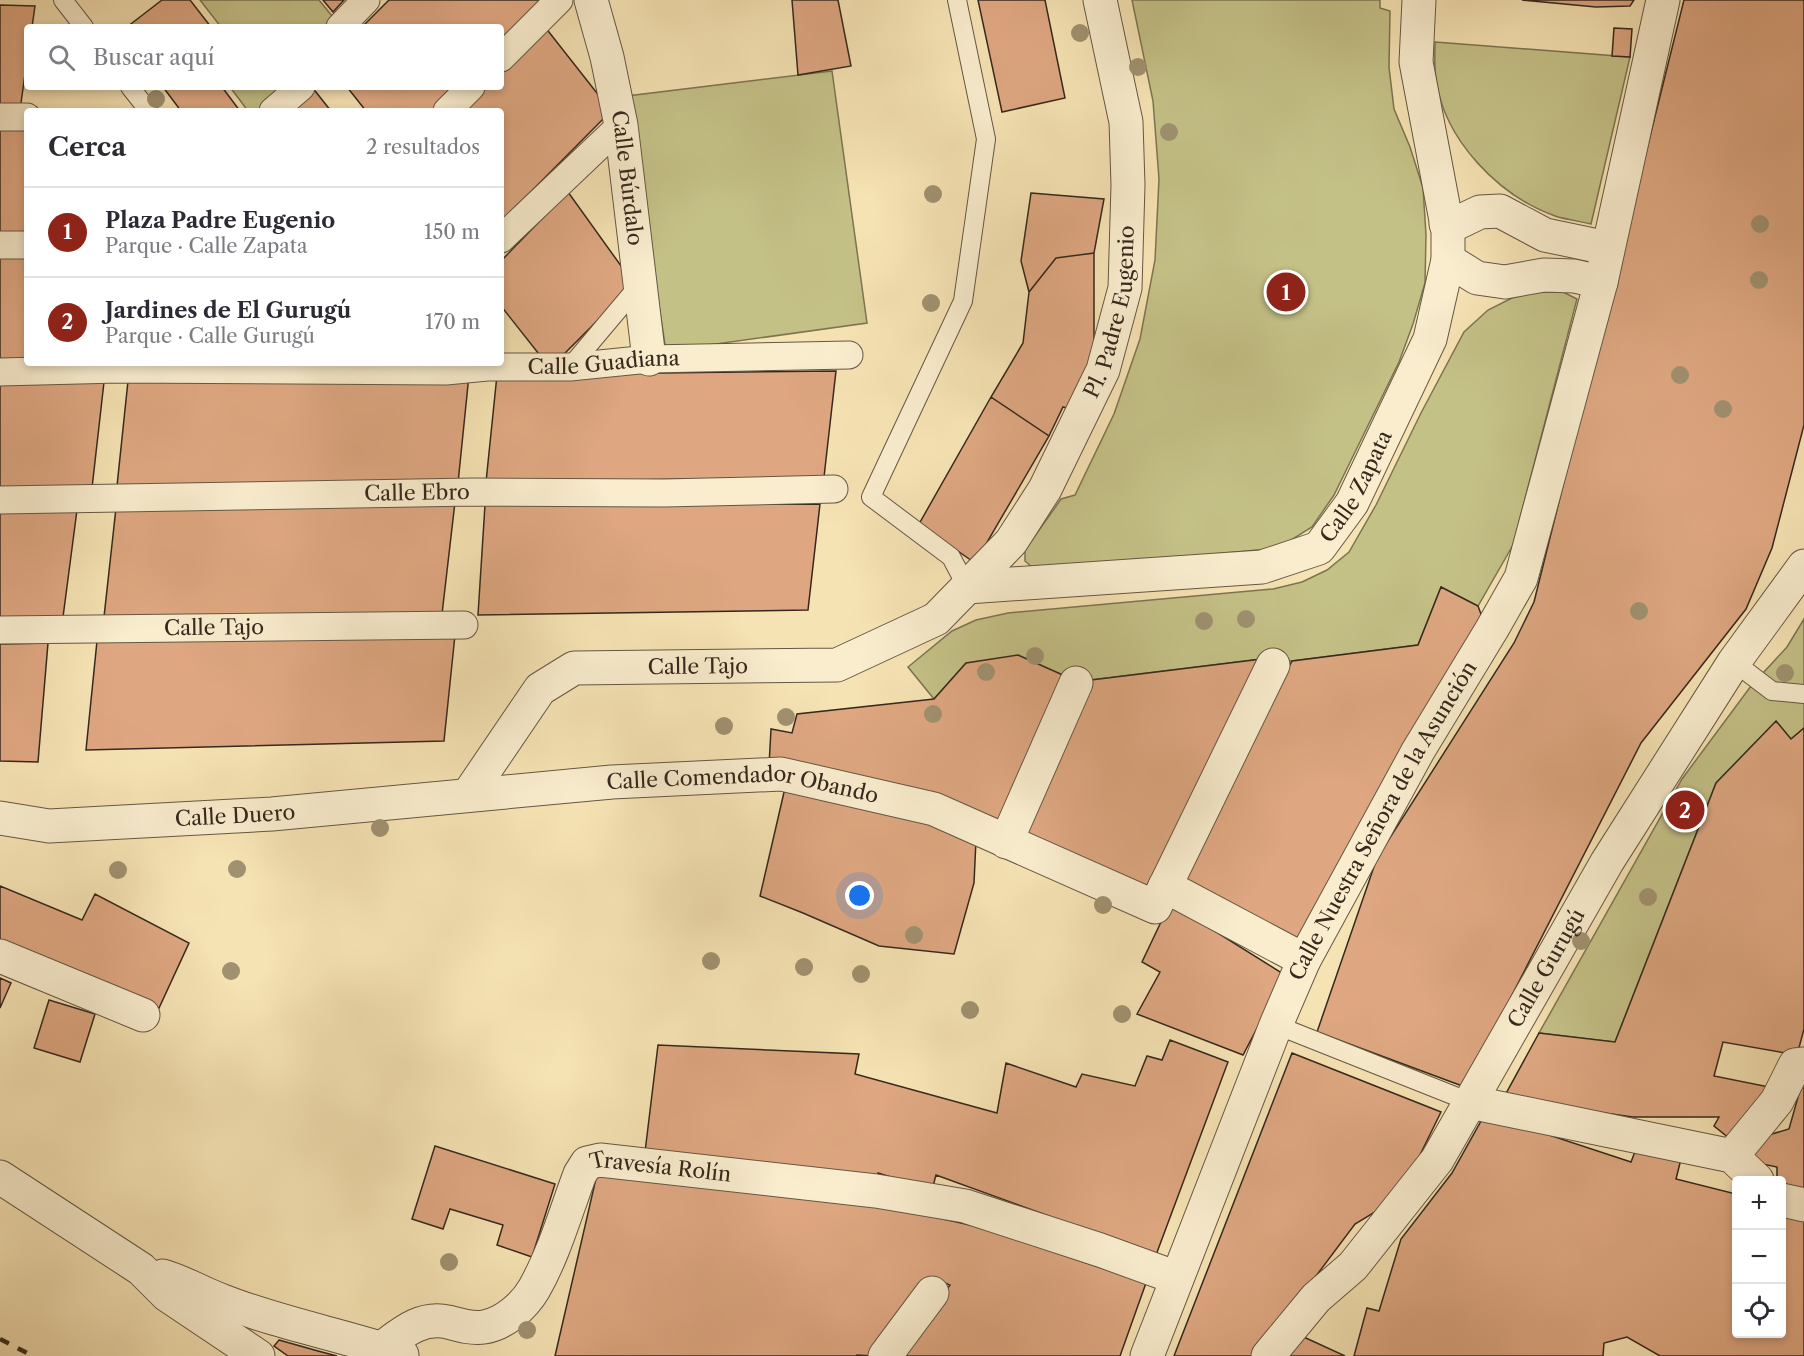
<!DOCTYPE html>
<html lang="es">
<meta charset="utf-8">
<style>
body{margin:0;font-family:"Libre Caslon Text",serif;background:#f2f2f3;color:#2b2b33}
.controls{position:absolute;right:18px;bottom:18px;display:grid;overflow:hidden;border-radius:6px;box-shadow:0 3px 9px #0003}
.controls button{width:54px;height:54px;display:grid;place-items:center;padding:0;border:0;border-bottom:2px solid #e1e1e2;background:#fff;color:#2b2b33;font:30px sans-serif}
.you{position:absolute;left:860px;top:896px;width:21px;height:21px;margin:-15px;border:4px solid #fff;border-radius:50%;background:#1a73e8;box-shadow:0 0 0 9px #1a73e833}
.badge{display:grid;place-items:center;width:39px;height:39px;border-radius:50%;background:#8f2418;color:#fff;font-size:20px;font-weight:700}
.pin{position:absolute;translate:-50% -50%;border:3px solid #fff;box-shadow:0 2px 6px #0006}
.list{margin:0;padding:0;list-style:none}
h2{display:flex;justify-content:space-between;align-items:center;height:78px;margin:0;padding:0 24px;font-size:26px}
h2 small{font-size:20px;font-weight:400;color:#7c7c81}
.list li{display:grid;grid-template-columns:39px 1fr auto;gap:18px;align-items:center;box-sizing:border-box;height:90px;padding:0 24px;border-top:2px solid #e1e1e2}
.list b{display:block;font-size:22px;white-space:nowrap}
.list p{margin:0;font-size:20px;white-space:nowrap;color:#7c7c81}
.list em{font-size:20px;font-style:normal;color:#7c7c81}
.icon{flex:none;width:33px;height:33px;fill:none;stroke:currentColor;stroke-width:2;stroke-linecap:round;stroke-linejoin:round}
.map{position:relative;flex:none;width:1804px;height:1356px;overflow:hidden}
.search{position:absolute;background:#fff;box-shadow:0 3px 9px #0003;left:24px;top:24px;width:480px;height:66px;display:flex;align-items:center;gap:15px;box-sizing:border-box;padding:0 21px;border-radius:6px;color:#7c7c81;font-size:22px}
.panel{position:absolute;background:#fff;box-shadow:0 3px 9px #0003;left:24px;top:108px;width:480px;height:258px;border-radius:6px}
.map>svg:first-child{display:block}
</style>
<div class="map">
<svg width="1804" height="1356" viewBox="0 0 1804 1356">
<rect width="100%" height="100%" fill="#f6e3b4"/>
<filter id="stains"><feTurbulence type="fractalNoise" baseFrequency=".00333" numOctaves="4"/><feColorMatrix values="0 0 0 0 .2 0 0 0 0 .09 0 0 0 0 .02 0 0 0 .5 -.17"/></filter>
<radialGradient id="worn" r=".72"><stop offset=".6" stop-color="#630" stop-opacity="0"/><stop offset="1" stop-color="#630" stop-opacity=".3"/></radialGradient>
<path fill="#c4c187" stroke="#7c7452" stroke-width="1.5" d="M200,0H319L341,27H221Z
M1132,0H1380V8L1390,11L1389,67L1394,109L1410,147L1423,188L1426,235L1425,283L1413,324L1399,362L1334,495L1312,527L1288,542L1268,549L1044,570L1034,569L1025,561V550L1061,499L1075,495L1114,414L1140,339L1155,260L1159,179L1153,101Z
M1435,42L1630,57L1591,224C1580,221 1567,220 1555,216C1499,196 1444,140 1436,79C1434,67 1435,55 1435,42Z
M832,71L867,323L666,351L627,96Z
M230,87H284L258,111H248Z
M1536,292H1563L1577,299L1513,545L1478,606L1441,587L1418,645L1292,661L1262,659L1091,680L966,663L934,699L908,667L952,631L976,620L1008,613L1273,589L1302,582L1327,570L1349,552L1376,505L1421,413L1464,332L1488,310L1512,298Z
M1804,619V728L1791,739L1776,721L1716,783L1615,1042L1539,1033L1682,779L1751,686L1787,647Z"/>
<path fill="#dea781" stroke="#35281d" stroke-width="1.5" d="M162,0H190L211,27H127Z
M323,0H344L333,12Z
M389,0H543L501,42V27H362Z
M792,0H838L851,66L798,75Z
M978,0H1045L1065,98L1002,112Z
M1522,0H1634L1630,6L1596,7Z
M1684,0H1804V425L1772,548L1746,609L1641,743L1465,1087L1317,1032L1377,858L1514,643L1534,602Z
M0,5L35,6L32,27H27V60L20,110H0Z
M545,27L611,111L501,222V111H459L484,87H501V70Z
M1614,28L1632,29L1630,57L1612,56Z
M163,87H222L240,111H181Z
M312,87L331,111H285Z
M347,87H457L434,111H366Z
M0,129H27V237L0,238Z
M568,192L634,284L550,368L501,306V261Z
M1031,193L1104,199L1094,253L1056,258L1029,292L1021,261Z
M1094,253V341L1077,411L1063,407L1049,436L991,397L1023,343L1029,292L1056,258Z
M0,257H27V360H0Z
M836,371L824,477L486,482L497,375Z
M469,375L458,483L117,486L128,381Z
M104,382L92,488L0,490V385Z
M991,397L1049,436L975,563L919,524Z
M455,502L442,614L104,617L116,508Z
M820,504L808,610L478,615L485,505Z
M77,510L63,617L0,618V512Z
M1441,587L1478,606L1485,625L1295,945L1179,884L1292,661L1418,645Z
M455,635L444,741L86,750L97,641Z
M48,643L38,762L0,761V644Z
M1018,655L1083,684L1009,852L769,766L771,729L792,733L797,714L934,699L966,663Z
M1262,659L1144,896L1018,839L1091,680Z
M1776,721L1791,739L1804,728V1029L1797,1055L1723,1042L1714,1076L1774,1088L1734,1142L1714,1126L1719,1117H1633L1503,1099L1539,1033L1615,1042L1716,783Z
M785,788L917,814L976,840L974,883L954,954L879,946L803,913L760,896Z
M0,886L82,920L95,894L189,943L159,1008L0,941Z
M1170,903L1285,975L1243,1055L1137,1014L1160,972L1142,962Z
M0,978L11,983L0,1008Z
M49,1000L95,1014L80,1062L34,1048Z
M1170,1040L1228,1062L1156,1255L936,1175L932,1190L878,1173L876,1183L645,1152L658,1045L859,1054L855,1074L997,1113L1006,1063L1076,1087L1082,1074L1135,1086L1147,1056L1162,1060Z
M1292,1053L1441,1112L1416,1163L1375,1212L1355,1224L1256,1356H1174Z
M1804,1076V1191L1782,1189V1180H1777V1167L1753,1162L1758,1138L1789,1129Z
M1485,1114L1631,1162L1636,1149L1681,1159L1676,1179L1736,1194V1334H1782V1205L1804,1210V1356H1660L1627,1337L1604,1343L1603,1356H1354L1367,1308L1379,1311L1401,1239L1452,1173Z
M435,1146L555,1184L532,1257L497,1245L503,1225L450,1209L443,1229L412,1219Z
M597,1174L877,1204L983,1228L1146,1283L1120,1356H896L950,1285L933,1278L874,1356L857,1355L856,1356H555Z
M1295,1333L1345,1356H1279Z
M279,1340L318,1351L337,1356H288L274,1346Z"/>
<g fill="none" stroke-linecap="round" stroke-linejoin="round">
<defs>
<path id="service" d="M63,0L84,27
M957,0L986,139L963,301L871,497L951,557L967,587
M130,87L149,111
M570,367L640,284
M1734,662L1772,691L1804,694
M1276,1025L1470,1102"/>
<g id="pedestrian">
<path d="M340,27L366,0"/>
<path d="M501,58L559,0"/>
<path d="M273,111L301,87"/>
<path d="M447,111L471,87"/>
<path d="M0,117H27"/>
<path d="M501,239L621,125"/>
<path d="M0,245H27"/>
<path id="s1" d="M0,372L119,369L446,371L487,367H570L649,359L849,355"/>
<path id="s2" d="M0,500L473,492L664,493L834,489"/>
<path id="s3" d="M0,630L464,625"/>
</g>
<g id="minor">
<path id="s4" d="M591,0L607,57L621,125L649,359"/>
<path d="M1446,224L1457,223L1480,212L1500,211L1545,235L1607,248"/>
<path d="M1448,260L1477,278L1505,282L1544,275L1574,276L1601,282"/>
<path id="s5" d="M967,587L1262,567L1319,548L1352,503L1430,339L1448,260V231L1416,62L1419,0"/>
<path id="s6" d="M468,795L540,689L574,668L837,665L936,619L1011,542L1045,489L1103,370L1125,288L1128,185L1126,122L1100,0"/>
<path id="s7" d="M0,818L49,826L272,814L612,782L781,774L934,809L1155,907L1273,665"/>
<path d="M1006,842L1076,683"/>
<path d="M1165,886L1304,960"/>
<path d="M0,956L143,1015"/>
<path d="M1470,1102L1732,1156L1757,1180"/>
<path d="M1732,1156L1777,1101L1795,1065L1804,1064"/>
<path d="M0,1177L141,1269L167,1295L258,1356"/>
<path d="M1782,1200L1804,1205"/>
<path d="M163,1276C184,1282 203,1294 223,1301C281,1324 343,1335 402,1355"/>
<path id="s8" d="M382,1348C402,1333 421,1316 448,1322C459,1325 472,1329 484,1327C504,1324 524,1306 534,1289C554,1254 566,1211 580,1174L587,1163L600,1160L876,1191L965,1206L1100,1250L1177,1278"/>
<path d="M885,1356L932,1293"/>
<path id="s9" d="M1147,1356L1276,1025L1304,960L1418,751L1492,629L1521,578L1601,282L1663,0"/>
<path id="s10" d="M1268,1356L1316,1298L1353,1266L1437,1160L1607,862L1734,662L1804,566"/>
</g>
</defs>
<use href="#service" stroke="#655743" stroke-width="20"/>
<use href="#pedestrian" stroke="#655743" stroke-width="29"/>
<use href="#minor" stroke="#655743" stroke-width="35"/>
<use href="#service" stroke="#f9edce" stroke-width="18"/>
<use href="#pedestrian" stroke="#f9edce" stroke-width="27"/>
<use href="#minor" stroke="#f9edce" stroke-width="33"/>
<path stroke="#35281d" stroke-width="4.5" stroke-dasharray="10 10" stroke-linecap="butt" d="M0,1339L33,1356"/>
</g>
<g fill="#a09170">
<circle cx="1080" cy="33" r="9"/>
<circle cx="1138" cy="67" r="9"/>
<circle cx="156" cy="99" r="9"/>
<circle cx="1169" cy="132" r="9"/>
<circle cx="933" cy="194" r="9"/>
<circle cx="1760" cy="224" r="9"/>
<circle cx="1759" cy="280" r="9"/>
<circle cx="931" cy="303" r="9"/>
<circle cx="1680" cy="375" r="9"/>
<circle cx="1723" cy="409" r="9"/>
<circle cx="1639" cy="611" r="9"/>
<circle cx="1246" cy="619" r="9"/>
<circle cx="1204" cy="621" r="9"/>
<circle cx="1035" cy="656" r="9"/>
<circle cx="986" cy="672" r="9"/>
<circle cx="1785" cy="673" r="9"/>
<circle cx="933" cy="714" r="9"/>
<circle cx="786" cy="717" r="9"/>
<circle cx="724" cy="726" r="9"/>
<circle cx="380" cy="828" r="9"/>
<circle cx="237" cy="869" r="9"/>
<circle cx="118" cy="870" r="9"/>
<circle cx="1648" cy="897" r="9"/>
<circle cx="1103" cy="905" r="9"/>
<circle cx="914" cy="935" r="9"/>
<circle cx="1581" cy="941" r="9"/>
<circle cx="711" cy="961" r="9"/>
<circle cx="804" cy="967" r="9"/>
<circle cx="231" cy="971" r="9"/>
<circle cx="861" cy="974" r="9"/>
<circle cx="970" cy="1010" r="9"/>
<circle cx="1122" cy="1014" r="9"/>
<circle cx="449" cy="1262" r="9"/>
<circle cx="527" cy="1330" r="9"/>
</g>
<g text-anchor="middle" stroke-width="6" stroke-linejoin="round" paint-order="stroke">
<g font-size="21" fill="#35281d" stroke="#f9edce">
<text dy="7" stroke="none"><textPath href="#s4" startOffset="182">Calle Búrdalo</textPath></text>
<text dy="7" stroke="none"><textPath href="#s6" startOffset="902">Pl. Padre Eugenio</textPath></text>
<text dy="7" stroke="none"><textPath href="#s1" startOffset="604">Calle Guadiana</textPath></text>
<text dy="7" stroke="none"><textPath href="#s5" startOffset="428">Calle Zapata</textPath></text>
<text dy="7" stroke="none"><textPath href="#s2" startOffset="417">Calle Ebro</textPath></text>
<text dy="7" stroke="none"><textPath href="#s3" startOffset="214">Calle Tajo</textPath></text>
<text dy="7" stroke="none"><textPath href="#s6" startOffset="292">Calle Tajo</textPath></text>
<text dy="7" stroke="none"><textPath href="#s7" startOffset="746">Calle Comendador Obando</textPath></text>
<text dy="7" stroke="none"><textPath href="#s7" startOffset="236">Calle Duero</textPath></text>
<text dy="7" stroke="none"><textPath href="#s9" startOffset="586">Calle Nuestra Señora de la Asunción</textPath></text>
<text dy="7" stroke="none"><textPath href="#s10" startOffset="480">Calle Gurugú</textPath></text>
<text dy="7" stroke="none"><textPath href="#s8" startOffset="386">Travesía Rolín</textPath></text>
</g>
</g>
<rect width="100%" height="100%" filter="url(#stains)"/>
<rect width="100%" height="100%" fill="url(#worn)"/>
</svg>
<div class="controls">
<button>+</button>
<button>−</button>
<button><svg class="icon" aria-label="locate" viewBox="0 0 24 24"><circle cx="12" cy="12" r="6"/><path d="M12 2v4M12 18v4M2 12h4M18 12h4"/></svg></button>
</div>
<div class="you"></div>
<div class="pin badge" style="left:1286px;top:292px">1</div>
<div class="pin badge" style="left:1685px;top:810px">2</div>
<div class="search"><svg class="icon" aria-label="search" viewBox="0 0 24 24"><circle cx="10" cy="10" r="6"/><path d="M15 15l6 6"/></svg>Buscar aquí</div>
<section class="panel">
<h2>Cerca<small>2 resultados</small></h2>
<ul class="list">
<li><span class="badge">1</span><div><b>Plaza Padre Eugenio</b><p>Parque · Calle Zapata</p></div><em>150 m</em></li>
<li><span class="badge">2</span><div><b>Jardines de El Gurugú</b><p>Parque · Calle Gurugú</p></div><em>170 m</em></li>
</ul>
</section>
</div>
